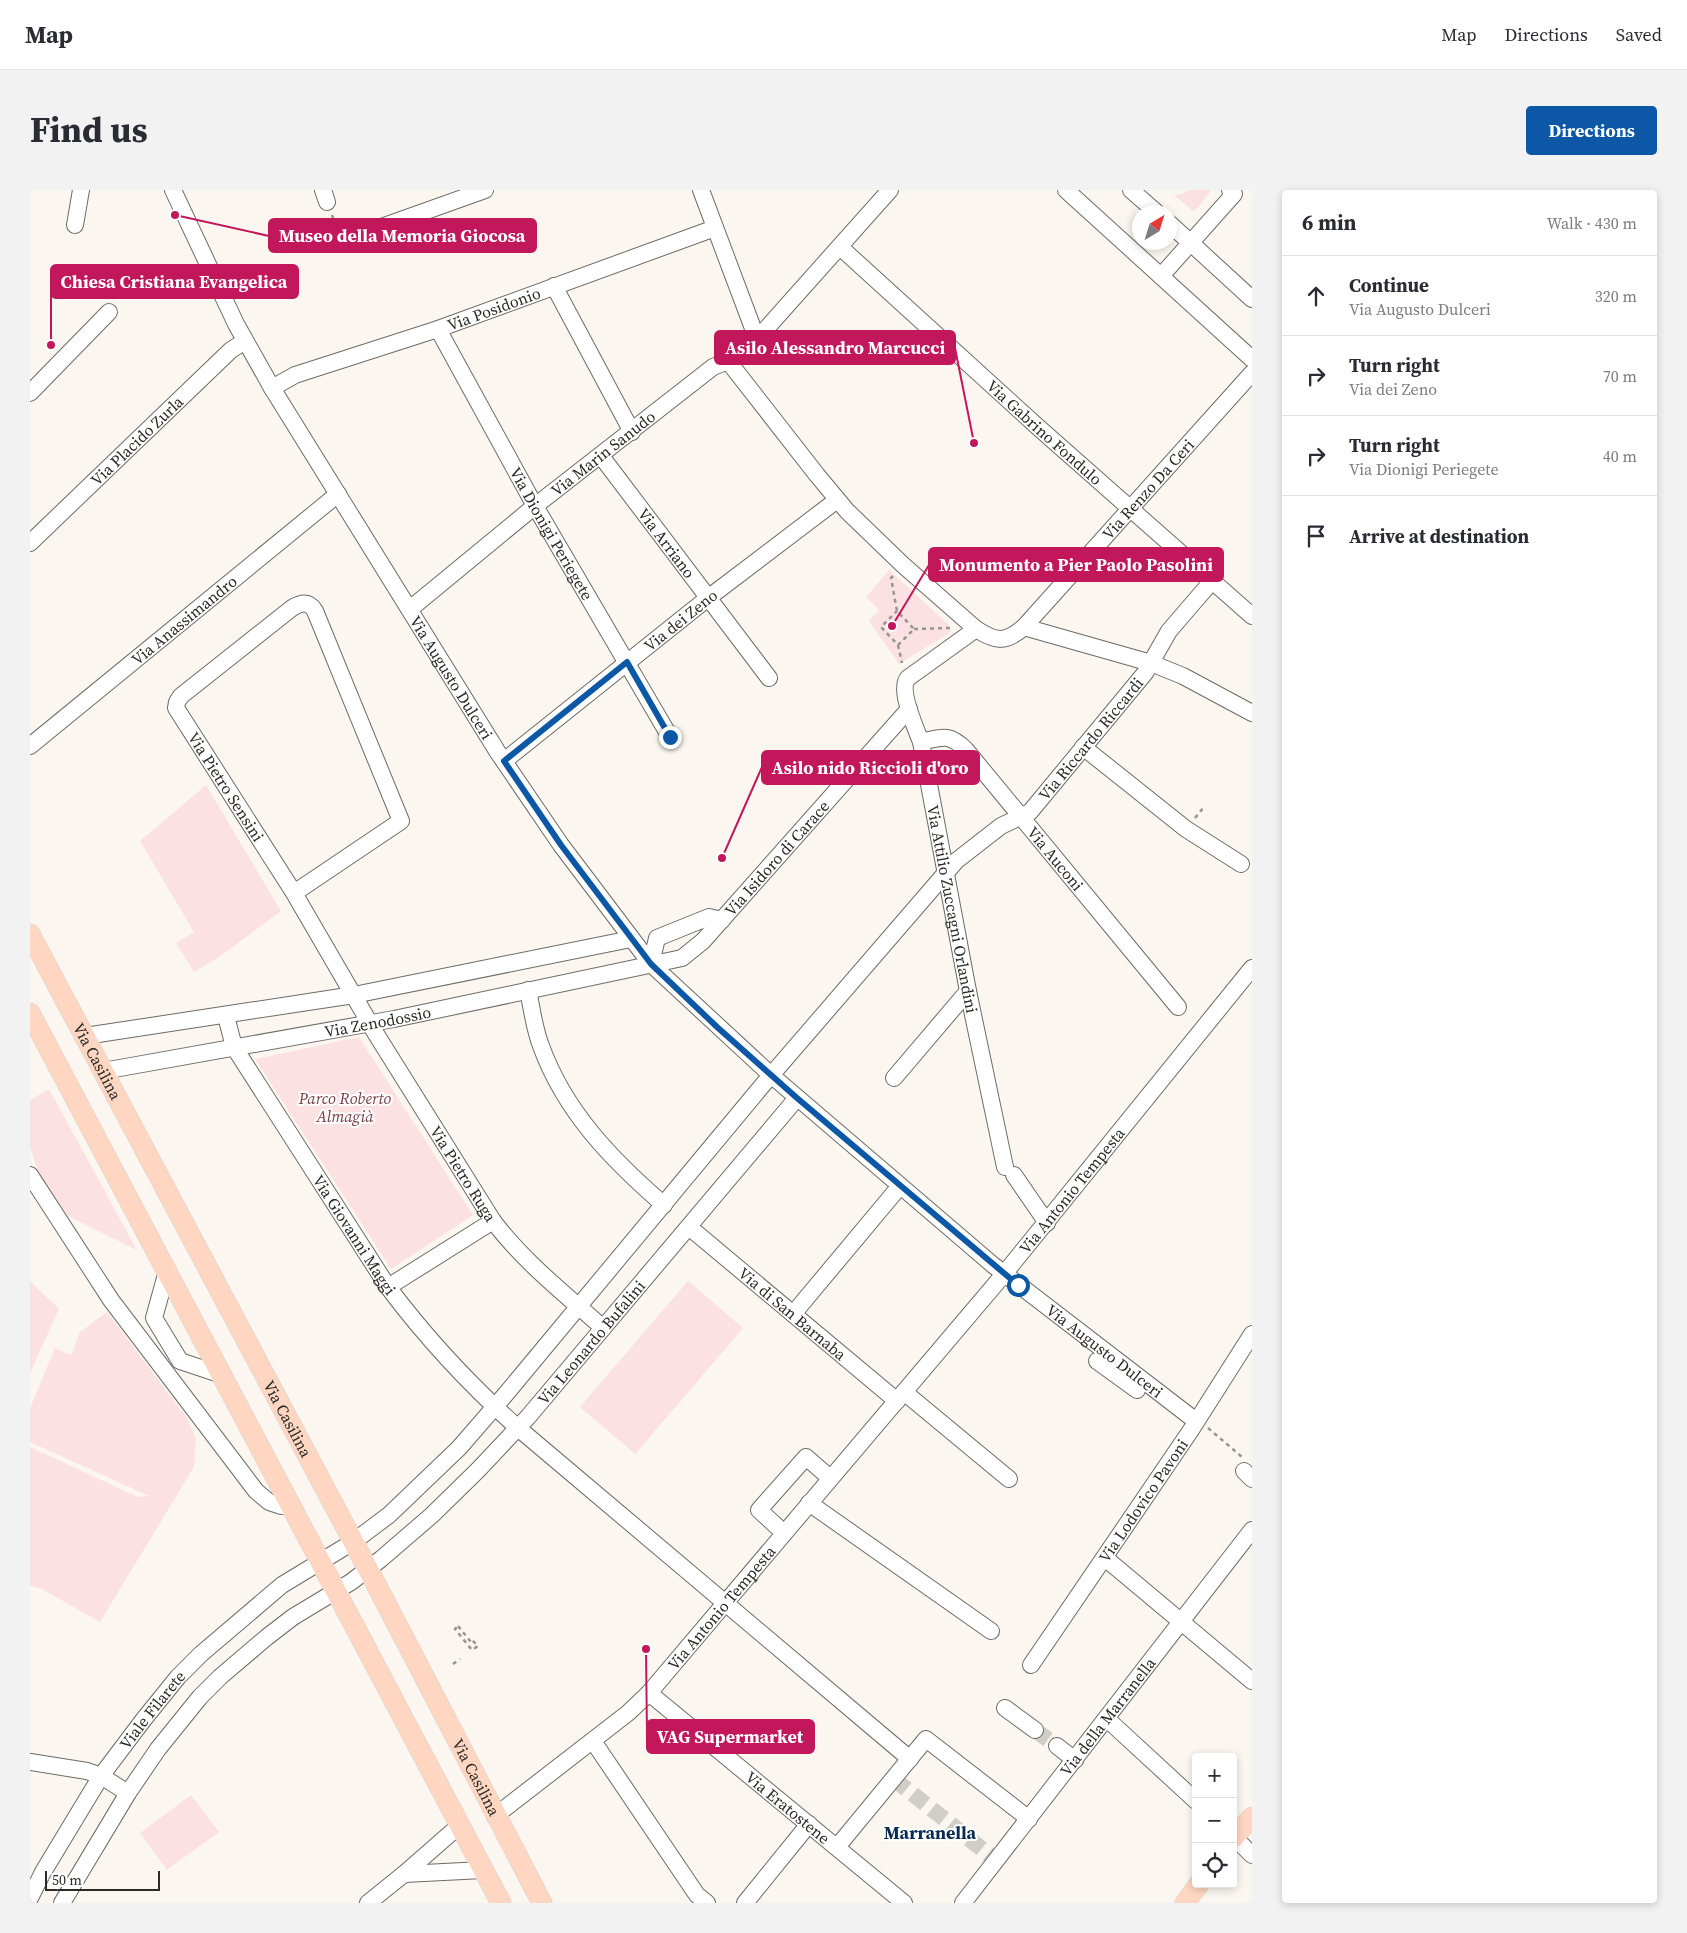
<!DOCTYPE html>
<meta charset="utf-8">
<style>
body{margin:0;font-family:"Source Serif 4",serif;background:#f2f2f3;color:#2b2b33}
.controls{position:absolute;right:15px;bottom:15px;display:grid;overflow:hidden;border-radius:5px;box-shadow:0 2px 8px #0003}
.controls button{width:45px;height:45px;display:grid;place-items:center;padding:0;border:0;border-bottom:1px solid #e1e1e2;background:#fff;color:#2b2b33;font:25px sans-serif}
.compass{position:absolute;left:1102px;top:15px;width:45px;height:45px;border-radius:50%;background:#fff;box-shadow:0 2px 8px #0003;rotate:38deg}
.scale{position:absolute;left:15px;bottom:12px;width:115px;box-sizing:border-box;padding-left:5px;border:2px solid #2b2a27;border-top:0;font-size:14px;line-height:18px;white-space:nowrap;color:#2b2a27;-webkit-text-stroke:4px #fff;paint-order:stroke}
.stop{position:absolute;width:15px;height:15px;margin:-11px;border:4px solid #0c57a6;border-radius:50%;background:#fff}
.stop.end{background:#0c57a6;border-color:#fff;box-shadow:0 1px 5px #0008}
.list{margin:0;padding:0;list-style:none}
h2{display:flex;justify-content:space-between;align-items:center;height:65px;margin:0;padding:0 20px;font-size:21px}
h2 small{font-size:16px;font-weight:400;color:#7c7c81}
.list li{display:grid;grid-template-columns:32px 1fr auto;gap:15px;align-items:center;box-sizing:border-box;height:80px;padding:0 20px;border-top:1px solid #e1e1e2}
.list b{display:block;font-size:19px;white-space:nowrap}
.list p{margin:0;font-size:16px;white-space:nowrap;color:#7c7c81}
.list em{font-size:16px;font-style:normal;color:#7c7c81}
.icon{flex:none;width:28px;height:28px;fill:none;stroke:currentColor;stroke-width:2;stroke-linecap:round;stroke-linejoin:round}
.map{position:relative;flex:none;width:1222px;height:1713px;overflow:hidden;border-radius:5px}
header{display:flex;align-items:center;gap:30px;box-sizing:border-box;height:70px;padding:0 25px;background:#fff;border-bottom:1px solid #e1e1e2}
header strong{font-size:24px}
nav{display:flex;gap:28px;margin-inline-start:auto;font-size:18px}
.intro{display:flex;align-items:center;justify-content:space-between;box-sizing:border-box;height:120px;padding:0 30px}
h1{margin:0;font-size:35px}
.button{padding:12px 22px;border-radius:5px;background:#0c57a6;color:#fff;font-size:18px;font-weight:700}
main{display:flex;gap:30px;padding:0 30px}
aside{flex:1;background:#fff;border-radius:5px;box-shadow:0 2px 8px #0003}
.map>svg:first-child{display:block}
</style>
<header>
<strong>Map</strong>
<nav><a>Map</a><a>Directions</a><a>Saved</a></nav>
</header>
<div class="intro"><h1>Find us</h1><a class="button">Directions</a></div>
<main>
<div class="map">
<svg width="1222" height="1713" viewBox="0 0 1222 1713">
<rect width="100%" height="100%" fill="#fbf7f0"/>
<path fill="#fce1e3" d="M1158,0H1180V2L1166,20L1163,21L1144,5L1152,4Z
M859,380L919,435L921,442L869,474L839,431L849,420L836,407Z
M176,595L251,721L188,768L164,782L146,753L164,742L110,651Z
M329,847L443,1025L361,1079L225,869Z
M19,899L107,1060L38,1026L7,979L0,957V910Z
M0,1091L29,1119L0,1183Z
M658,1091L713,1138L605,1264L550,1217Z
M77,1122L157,1228L166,1249L164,1277L70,1432L12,1399L0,1396V1257L108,1307L119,1306L0,1252V1218L25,1158L41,1165L50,1142Z
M161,1605L189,1642L137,1680L110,1643Z"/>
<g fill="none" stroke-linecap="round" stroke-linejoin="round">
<path stroke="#d1cec8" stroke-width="16" stroke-dasharray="16 8" stroke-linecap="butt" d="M1005,1540L1027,1556
M864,1589L967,1671"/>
<defs>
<g id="minor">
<path id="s1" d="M143,0L206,134L242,198L467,561L531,655L621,774L741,885L963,1075L1166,1231"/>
<path d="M293,0L297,12"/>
<path id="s2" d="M671,0L727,149L698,171L787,285L817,321L873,375L946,439C966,452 976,453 994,437L1222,183"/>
<path d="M1036,0L1222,169"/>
<path d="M1101,0L1126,22"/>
<path d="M1140,34L1222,109"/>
<path d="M45,35L51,0"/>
<path d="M312,51L455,0"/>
<path id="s3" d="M810,57L1009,238L1222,426"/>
<path d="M1131,86L1204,4L1200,0"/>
<path d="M524,96L602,242"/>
<path id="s4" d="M408,139L505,316L640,547"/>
<path d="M727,149L860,0"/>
<path id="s5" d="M242,198L265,185L408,139L685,38"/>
<path d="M0,203L79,122"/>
<path id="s6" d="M571,266L739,488"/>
<path id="s7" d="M0,353L201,160L215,151"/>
<path id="s8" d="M380,419L505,316L683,177L698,171"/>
<path d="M994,437L1121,473L1153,486L1222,523"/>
<path id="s9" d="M946,439L878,488C868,499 886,539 891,552L938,801L975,977"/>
<path id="s10" d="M891,552C912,547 919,543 936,560L1148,817"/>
<path id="s11" d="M0,556L308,304"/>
<path d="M1053,557L1156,639L1211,674"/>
<path id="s12" d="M474,571L678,408L807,310"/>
<path id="s13" d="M264,703L371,631L285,421C279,411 272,412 262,418L151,506L147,512L146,518L264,703L346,844L463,1031C494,1072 535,1104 573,1138"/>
<path d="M621,774L627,748L679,727L692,730"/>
<path d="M498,800C502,819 504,838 511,856C535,922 582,970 634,1015"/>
<path id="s14" d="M196,826L204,857L358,1097C397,1149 440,1195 488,1238L880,1569"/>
<path d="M55,846L324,805L601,749"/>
<path id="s15" d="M73,881L364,829L652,768L673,751L879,519"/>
<path d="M864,888L938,801"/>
<path d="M0,985L81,1110L226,1301L239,1312L251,1316L259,1312"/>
<path d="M984,985L1017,1033"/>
<path id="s16" d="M659,1037L867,1211"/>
<path d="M137,1081L124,1128L150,1171L192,1185"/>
<path d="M358,1097L463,1031"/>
<path d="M763,1124L870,996"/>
<path d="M1067,1171L1107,1200"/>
<path d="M874,1202L979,1289"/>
<path d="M1214,1281L1222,1289"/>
<path d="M779,1313L961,1441"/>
<path d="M754,1343L729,1320L776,1267L800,1288"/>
<path d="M1075,1368L1222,1491"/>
<path id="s17" d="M1001,1475L1161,1240L1222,1144"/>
<path id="s18" d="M619,1503L874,1713"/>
<path d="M975,1518L1005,1540"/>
<path d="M1077,1529L1166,1611"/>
<path d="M563,1551L667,1705L677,1713"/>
<path d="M1027,1556L1045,1570"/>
<path d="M0,1572L57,1581L71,1586L98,1603"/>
<path id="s19" d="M465,1626L598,1523L619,1503L974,1084L1222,778"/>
<path d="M1203,1646L1222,1665"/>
<path d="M807,1657L896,1549L999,1629"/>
<path d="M374,1684L453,1680"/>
<path id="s20" d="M0,1708L13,1682L71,1586L114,1529L148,1487L171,1464L252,1395L323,1352L359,1325L429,1258L475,1205L731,897L926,671L971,636L1000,622L1115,483L1139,441L1182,391"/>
<path id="s21" d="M32,1713L98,1603L128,1559L170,1507L190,1487L237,1447L263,1427L321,1392L351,1369L402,1325L448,1280L498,1227L767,908"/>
<path d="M338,1713L374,1684L430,1635"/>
<path d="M715,1713L779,1634"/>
<path id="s22" d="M933,1713L1222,1340"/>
</g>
<g id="major">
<path id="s23" d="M0,744L348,1398L512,1713"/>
<path d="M0,823L471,1713"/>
<path d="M1203,1648L1222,1627"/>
<path d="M1155,1713L1169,1694"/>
</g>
</defs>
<use href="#minor" stroke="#6e6b65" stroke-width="18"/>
<use href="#major" stroke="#d5d4d4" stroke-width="21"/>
<path stroke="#979590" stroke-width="2.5" stroke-dasharray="4 4" stroke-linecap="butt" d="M302,25L306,37
M863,386L861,388L867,421L884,439L868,455L851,437L867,421
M884,439L920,438
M868,455L872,473
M1165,628L1174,617
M1178,1238L1212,1267
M428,1436L441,1452L442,1450L448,1456L442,1460L425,1439Z
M423,1474L430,1469"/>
<use href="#minor" stroke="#fff" stroke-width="16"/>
<use href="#major" stroke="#ffd6c1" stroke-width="20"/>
</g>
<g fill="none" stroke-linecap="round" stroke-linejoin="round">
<path stroke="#0c57a6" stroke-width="6" d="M640,547L597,472L474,571L531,655L621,774L687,837L767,908L988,1095"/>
</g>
<g text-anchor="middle" stroke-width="4" stroke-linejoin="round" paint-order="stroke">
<g font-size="16" fill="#2b2a27" stroke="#fff">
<text dy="6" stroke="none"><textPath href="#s5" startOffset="236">Via Posidonio</textPath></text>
<text dy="6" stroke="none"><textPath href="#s3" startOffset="276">Via Gabrino Fondulo</textPath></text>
<text dy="6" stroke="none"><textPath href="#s7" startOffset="148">Via Placido Zurla</textPath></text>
<text dy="6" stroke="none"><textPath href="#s8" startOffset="248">Via Marin Sanudo</textPath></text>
<text dy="6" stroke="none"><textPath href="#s2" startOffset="801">Via Renzo Da Ceri</textPath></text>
<text dy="6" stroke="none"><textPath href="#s4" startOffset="234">Via Dionigi Periegete</textPath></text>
<text dy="6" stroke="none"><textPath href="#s6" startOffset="109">Via Arriano</textPath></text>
<text dy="6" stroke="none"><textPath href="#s12" startOffset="226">Via dei Zeno</textPath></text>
<text dy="6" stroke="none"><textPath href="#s11" startOffset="199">Via Anassimandro</textPath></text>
<text dy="6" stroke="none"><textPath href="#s1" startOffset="562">Via Augusto Dulceri</textPath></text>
<text dy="6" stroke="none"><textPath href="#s20" startOffset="1584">Via Riccardo Riccardi</textPath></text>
<text dy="6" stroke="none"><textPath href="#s13" startOffset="631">Via Pietro Sensini</textPath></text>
<text dy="6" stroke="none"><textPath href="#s15" startOffset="728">Via Isidoro di Carace</textPath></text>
<text dy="6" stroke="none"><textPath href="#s10" startOffset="190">Via Auconi</textPath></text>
<text dy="6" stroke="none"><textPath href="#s9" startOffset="321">Via Attilio Zuccagni Orlandini</textPath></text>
<text dy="6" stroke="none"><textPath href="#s15" startOffset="279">Via Zenodossio</textPath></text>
<text dy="6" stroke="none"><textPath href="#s23" startOffset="144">Via Casilina</textPath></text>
<text dy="6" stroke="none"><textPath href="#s13" startOffset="1085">Via Pietro Ruga</textPath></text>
<text dy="6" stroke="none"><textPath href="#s19" startOffset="854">Via Antonio Tempesta</textPath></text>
<text dy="6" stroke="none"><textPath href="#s14" startOffset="255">Via Giovanni Maggi</textPath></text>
<text dy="6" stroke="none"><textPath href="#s16" startOffset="135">Via di San Barnaba</textPath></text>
<text dy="6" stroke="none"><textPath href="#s21" startOffset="779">Via Leonardo Bufalini</textPath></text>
<text dy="6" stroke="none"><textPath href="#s1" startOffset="1508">Via Augusto Dulceri</textPath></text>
<text dy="6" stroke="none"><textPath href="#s23" startOffset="549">Via Casilina</textPath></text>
<text dy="6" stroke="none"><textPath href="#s17" startOffset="199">Via Lodovico Pavoni</textPath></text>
<text dy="6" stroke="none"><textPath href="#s19" startOffset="309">Via Antonio Tempesta</textPath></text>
<text dy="6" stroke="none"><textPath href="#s20" startOffset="225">Viale Filarete</textPath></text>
<text dy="6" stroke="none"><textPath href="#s22" startOffset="236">Via della Marranella</textPath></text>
<text dy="6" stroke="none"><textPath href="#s23" startOffset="954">Via Casilina</textPath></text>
<text dy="6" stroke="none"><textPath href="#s18" startOffset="180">Via Eratostene</textPath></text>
</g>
<g font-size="16" font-style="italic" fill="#773e46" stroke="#fff">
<text x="315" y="914">Parco Roberto<tspan x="315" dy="18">Almagià</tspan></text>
</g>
<g font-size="18" font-weight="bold" fill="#092a51" stroke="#fff">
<text x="900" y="1649">Marranella</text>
</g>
</g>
<path fill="none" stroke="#c2185b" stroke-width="2" d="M145 25L239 46M21 155L21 92M944 253L925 158M862 436L899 375M692 668L732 577M616 1459L617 1546"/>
<g fill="#c2185b" stroke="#fff" stroke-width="2">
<circle cx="145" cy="25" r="5"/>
<circle cx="21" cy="155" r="5"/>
<circle cx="944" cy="253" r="5"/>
<circle cx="862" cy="436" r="5"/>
<circle cx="692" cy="668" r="5"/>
<circle cx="616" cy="1459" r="5"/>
</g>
<g fill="#c2185b" stroke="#c2185b" stroke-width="2">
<rect x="239" y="29" width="267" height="33" rx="5"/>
<rect x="21" y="75" width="247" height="33" rx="5"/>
<rect x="685" y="141" width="240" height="33" rx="5"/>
<rect x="899" y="358" width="294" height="33" rx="5"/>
<rect x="732" y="561" width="217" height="33" rx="5"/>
<rect x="617" y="1530" width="167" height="33" rx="5"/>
</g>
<g font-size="18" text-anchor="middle" font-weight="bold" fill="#fff">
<text x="372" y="52">Museo della Memoria Giocosa</text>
<text x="144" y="98">Chiesa Cristiana Evangelica</text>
<text x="805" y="164">Asilo Alessandro Marcucci</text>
<text x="1046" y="381">Monumento a Pier Paolo Pasolini</text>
<text x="840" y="584">Asilo nido Riccioli d'oro</text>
<text x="700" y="1553">VAG Supermarket</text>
</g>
</svg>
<div class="controls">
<button>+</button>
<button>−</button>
<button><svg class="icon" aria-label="locate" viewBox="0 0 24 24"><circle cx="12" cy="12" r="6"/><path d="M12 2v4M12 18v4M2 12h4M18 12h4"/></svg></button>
</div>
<svg class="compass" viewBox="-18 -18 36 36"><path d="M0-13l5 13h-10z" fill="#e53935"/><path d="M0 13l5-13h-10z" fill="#7c7c81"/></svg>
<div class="scale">50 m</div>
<div class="stop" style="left:988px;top:1095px"></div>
<div class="stop end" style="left:640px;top:547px"></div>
</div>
<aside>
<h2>6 min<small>Walk · 430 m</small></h2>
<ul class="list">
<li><svg class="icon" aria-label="ahead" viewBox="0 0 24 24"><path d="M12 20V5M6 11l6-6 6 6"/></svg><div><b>Continue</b><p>Via Augusto Dulceri</p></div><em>320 m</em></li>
<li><svg class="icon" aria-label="right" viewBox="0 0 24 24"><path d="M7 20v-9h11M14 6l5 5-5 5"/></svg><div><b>Turn right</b><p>Via dei Zeno</p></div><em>70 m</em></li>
<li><svg class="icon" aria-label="right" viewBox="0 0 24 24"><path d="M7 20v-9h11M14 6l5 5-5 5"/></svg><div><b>Turn right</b><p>Via Dionigi Periegete</p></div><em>40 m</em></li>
<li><svg class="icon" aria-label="arrive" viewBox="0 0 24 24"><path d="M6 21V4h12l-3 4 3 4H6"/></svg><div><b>Arrive at destination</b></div></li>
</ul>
</aside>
</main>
